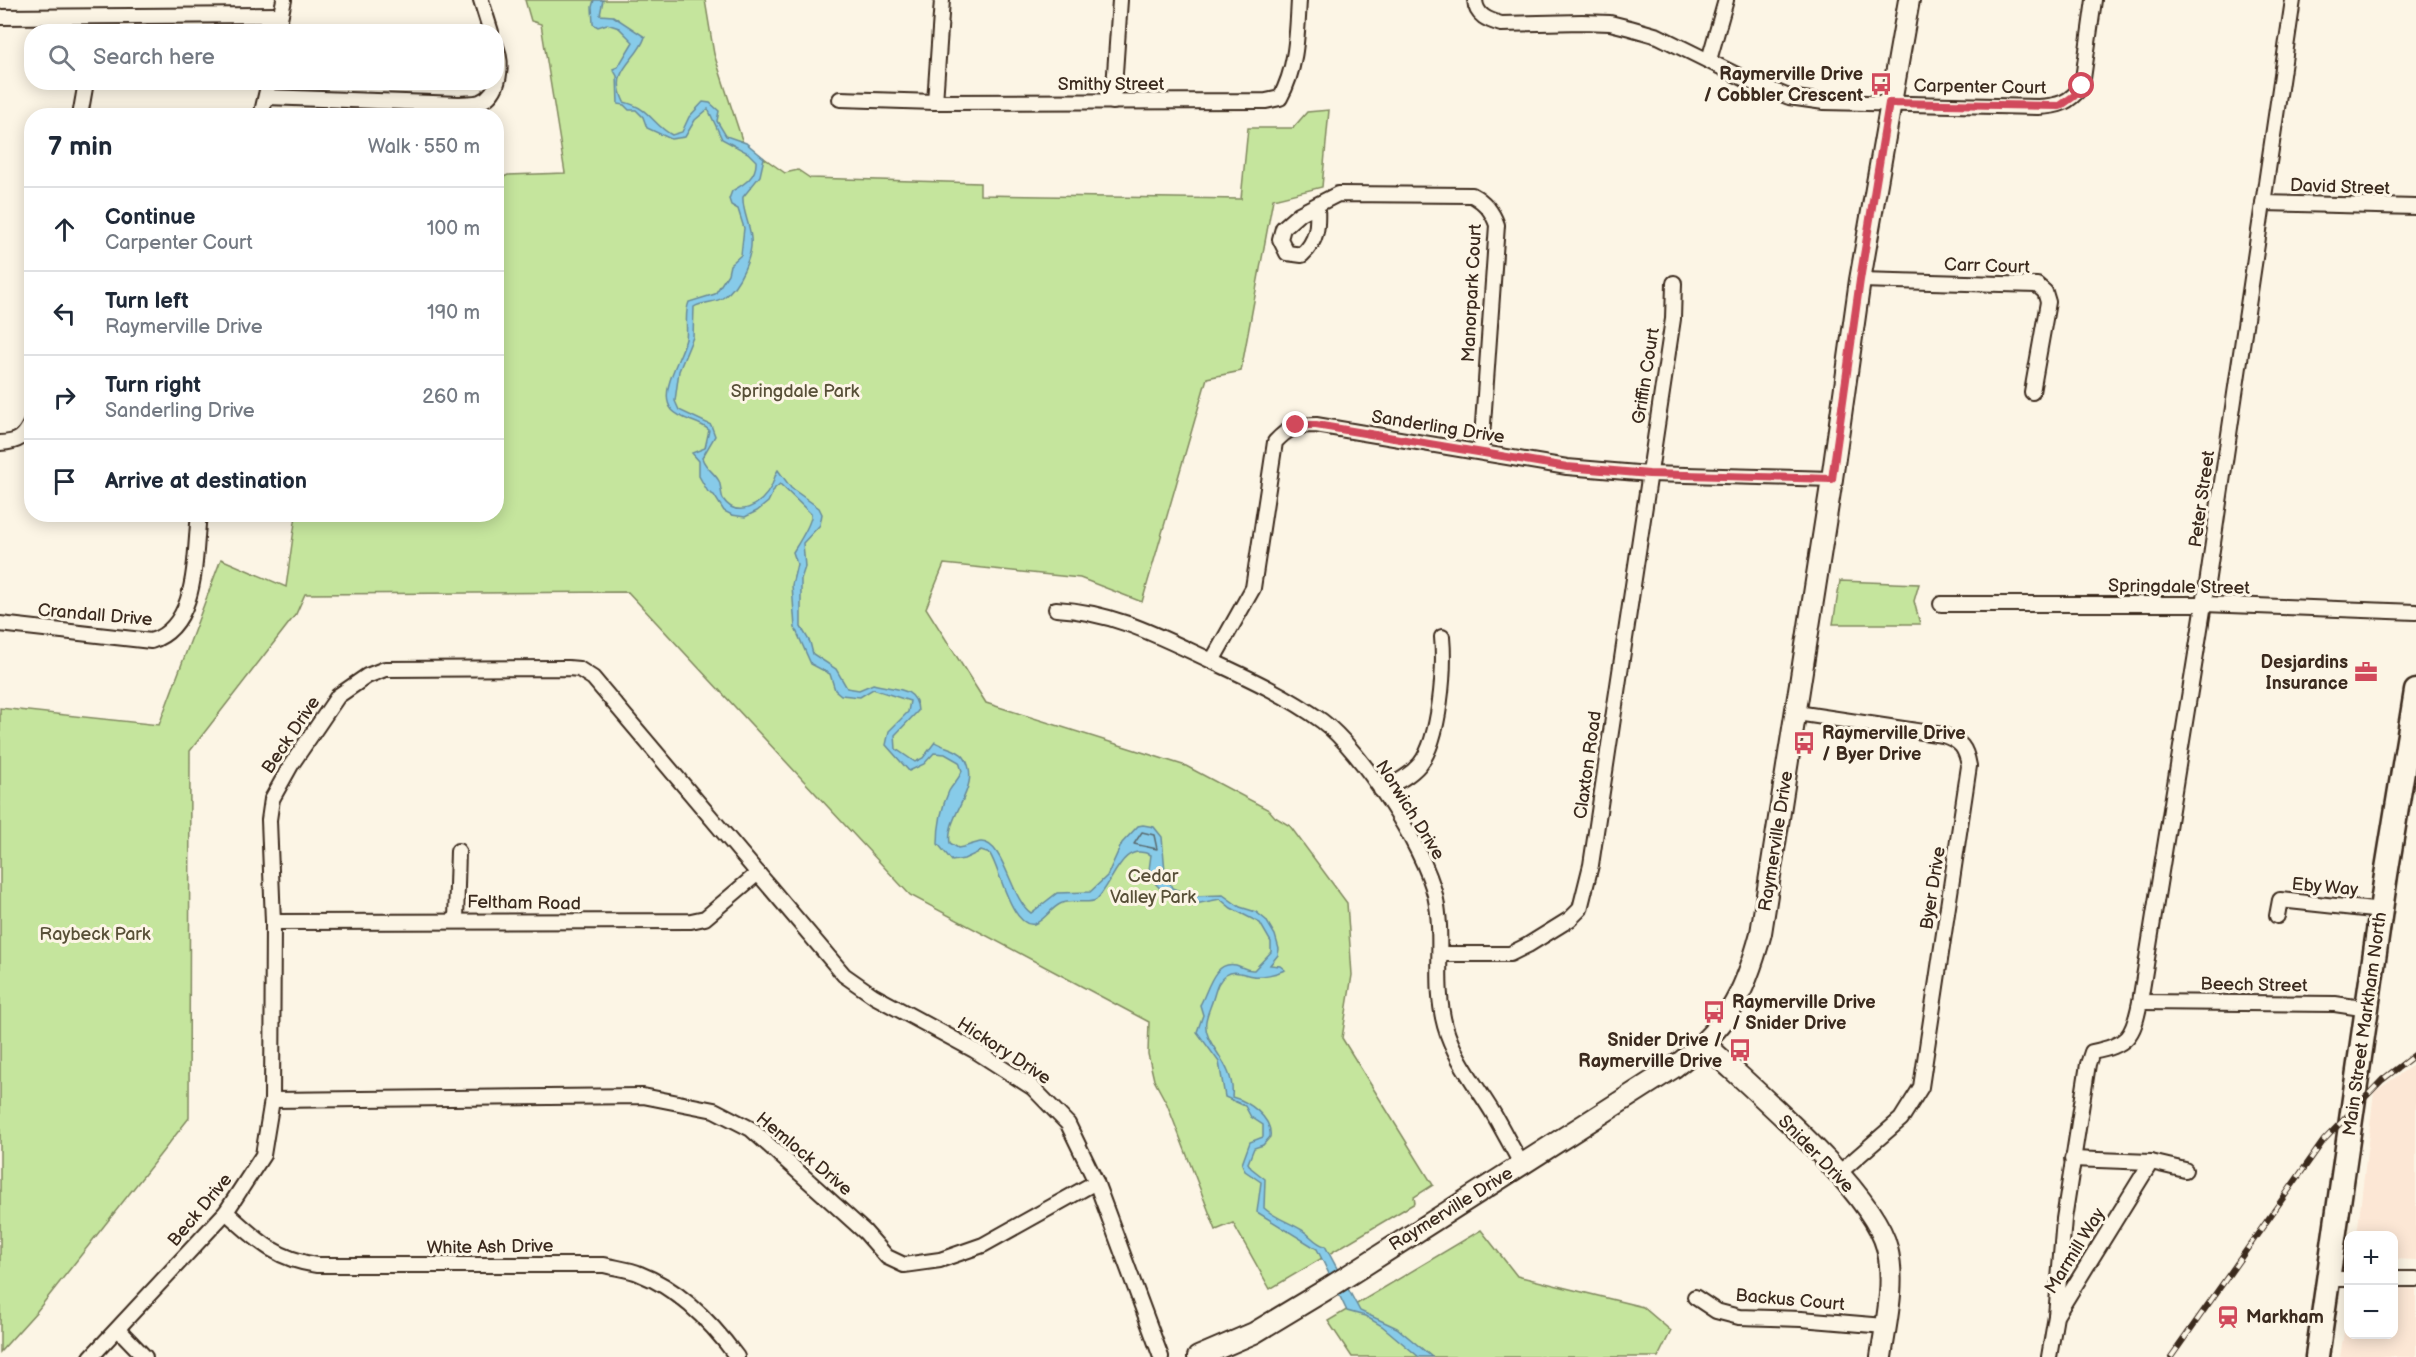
<!DOCTYPE html>
<html lang="en">
<head>
<meta charset="utf-8">
<style>
	:root { --surface:#fff; --page:#f6f6f7; --text:#1f2937; --muted:#747a83; --line:#e0e1e3 }
	body { margin:0; font-family:"Balsamiq Sans",sans-serif; background:var(--page); color:var(--text) }
	.controls { position:absolute; right:18px; bottom:18px; display:grid; overflow:hidden; border-radius:12px; box-shadow:0 3px 15px #0003 }
	.controls button { width:54px; height:54px; display:grid; place-items:center; padding:0; border:0; border-bottom:2px solid var(--line); background:var(--surface); color:var(--text); font:30px sans-serif }
	.stop { position:absolute; width:18px; height:18px; margin:-14px; border:4px solid #d1495b; border-radius:50%; background:#fff }
	.stop.end { background:#d1495b; border-color:#fff; box-shadow:0 2px 6px #0008 }
	.list { margin:0; padding:0; list-style:none }
	h2 { display:flex; justify-content:space-between; align-items:center; height:78px; margin:0; padding:0 24px; font-size:26px }
	h2 small { font-size:20px; font-weight:400; color:var(--muted) }
	.list li { display:grid; grid-template-columns:39px 1fr auto; gap:18px; align-items:center; box-sizing:border-box; height:84px; padding:0 24px; border-top:2px solid var(--line) }
	.list b { display:block; font-size:22px; white-space:nowrap }
	.list p { margin:0; font-size:20px; white-space:nowrap; color:var(--muted) }
	.list em { font-size:20px; font-style:normal; color:var(--muted) }
	.icon { flex:none; width:33px; height:33px; fill:none; stroke:currentColor; stroke-width:2; stroke-linecap:round; stroke-linejoin:round }
	.map { position:relative; flex:none; width:2416px; height:1357px; overflow:hidden }
	.search { position:absolute; background:var(--surface); box-shadow:0 3px 15px #0003; left:24px; top:24px; width:480px; height:66px; display:flex; align-items:center; gap:15px; box-sizing:border-box; padding:0 21px; border-radius:24px; color:var(--muted); font-size:22px }
	.panel { position:absolute; background:var(--surface); box-shadow:0 3px 15px #0003; left:24px; top:108px; width:480px; height:414px; border-radius:24px }
	.map>svg:first-child { display:block }
	.built { fill:#fce7d5 }
	.green { fill:#c5e59d; stroke:#80885e; stroke-width:1.5 }
	.water { fill:#87cbe9; stroke:#698b98; stroke-width:1.5 }
	.lines { fill:none; stroke-linecap:round; stroke-linejoin:round }
	.shore { stroke:#596a6f; stroke-width:1.5 }
	.street-casing { stroke:#3b2a1e; stroke-width:18 }
	.secondary-casing { stroke:#3b2a1e; stroke-width:24 }
	.primary-casing { stroke:#3b2a1e; stroke-width:27 }
	.street { stroke:#fcf5e5; stroke-width:14 }
	.secondary { stroke:#fcf5e5; stroke-width:20 }
	.primary { stroke:#fcf5e5; stroke-width:22 }
	.rail-casing { stroke:#3b2a1e; stroke-width:6 }
	.rail { stroke:#fcf5e5; stroke-width:4; stroke-dasharray:11; stroke-linecap:butt }
	.route { stroke:#d1495b; stroke-width:8 }
	.labels { text-anchor:middle; dominant-baseline:central; stroke-width:6; stroke-linejoin:round; paint-order:stroke }
	.poi-label { font-size:18px; font-weight:bold; fill:#3b2a1e; stroke:#fcf5e5; text-anchor:end }
	.street-label { font-size:18px; fill:#3b2a1e; stroke:#fcf5e5 }
	.park-label { font-size:18px; fill:#574f37; stroke:#fcf5e5 }
</style>
</head>
<body>
<div class="map">
<svg width="2416" height="1357" viewBox="0 0 2416 1357">
	<rect width="100%" height="100%" fill="#fcf5e5"/>
	<filter id="ink" filterUnits="userSpaceOnUse"><feTurbulence type="fractalNoise" baseFrequency=".0167" numOctaves="2"/><feDisplacementMap in="SourceGraphic" scale="12" xChannelSelector="R" yChannelSelector="G"/><feConvolveMatrix kernelMatrix="1 2 1 2 8 2 1 2 1" color-interpolation-filters="sRGB"/></filter>
	<g filter="url(#ink)">
		<!-- built -->
		<g class="built">
			<path d="M2416,1063V1260L2394,1259V1236L2357,1235L2374,1092Z"/>
			<path d="M2394,1287L2416,1289V1357H2340L2348,1306V1334H2394Z"/>
		</g>
		<!-- green -->
		<g class="green">
			<path d="M525,0H705L714,54L743,143L785,173L798,170L810,178L980,183V195L1241,199L1248,128H1293L1307,112L1329,110L1322,187L1273,199L1241,371L1207,378L1142,602L1080,578L944,564L926,608L986,703L1186,766L1269,810L1275,817L1290,826L1347,903L1352,975L1342,1038L1433,1185L1414,1197L1415,1203L1270,1289L1233,1223L1216,1230L1167,1104L1154,1080L1148,1054L1149,1022L910,895L628,592L305,594L296,614L190,751L189,1118L37,1311L0,1352V708L159,725L221,559L286,587L296,515L496,514L497,180L508,175L565,173L541,24L531,21Z"/>
			<path d="M1840,581L1919,584L1914,601L1920,624H1833Z"/>
			<path d="M1481,1230L1517,1276L1643,1307L1671,1331L1658,1357H1352L1328,1321Z"/>
		</g>
		<!-- water -->
		<path class="water" d="M594,0H603L600,15L613,16L645,37C637,62 608,69 624,102C650,108 652,124 672,135L682,132L689,117L703,102L710,103L719,111L717,121L726,136L746,143L764,158L760,176L743,197C742,211 750,224 751,238C753,256 739,286 724,297C715,304 703,301 694,307L693,337L679,371L675,401L679,410L711,425L715,436L702,458C706,469 714,472 719,481C721,486 721,494 723,499C737,520 762,505 771,487C774,481 775,474 778,470L791,488L819,508L822,514L820,525L803,543L805,567L801,579V627L810,642L813,654L836,669L847,688L859,690L873,684C892,690 917,685 918,711L895,735L896,749L915,762L923,758L935,742C944,748 957,748 964,757C984,786 945,815 950,843L958,848C966,847 974,843 981,842C1004,841 1011,900 1031,913L1057,893L1090,892L1107,876L1122,843L1138,826L1143,825L1154,827L1162,837L1165,871L1172,888L1193,896L1223,895L1240,907L1256,912L1266,920L1275,935L1279,949L1278,955L1270,965L1280,966L1285,970C1276,974 1262,977 1253,976C1244,975 1235,969 1226,975C1217,981 1216,990 1213,999C1211,1006 1207,1014 1206,1021C1202,1045 1236,1063 1232,1097C1248,1101 1273,1118 1270,1137L1263,1145L1254,1148L1248,1163L1251,1168L1265,1179L1264,1208C1275,1218 1289,1222 1302,1230C1312,1236 1314,1243 1325,1246L1360,1311L1397,1328L1432,1357H1419L1382,1326L1365,1316L1347,1311L1317,1249L1257,1212L1261,1182L1245,1171L1242,1164L1250,1142L1263,1137V1125L1251,1117L1245,1106L1225,1097L1219,1062L1197,1032L1203,1015L1200,1005C1208,992 1213,960 1236,965C1243,967 1247,971 1254,970L1271,952V942L1260,923L1231,908L1220,899L1195,904L1172,901L1154,882L1149,870L1151,855C1121,840 1114,883 1096,900C1086,905 1071,898 1060,904C1050,909 1044,921 1034,924C1012,929 999,867 990,854L981,851L964,859L952,861L938,844C938,825 941,808 949,791C953,784 959,779 962,771L959,762L945,754L934,753L924,764L909,771L886,745L889,731L908,712L910,701L873,689L860,697L841,695L835,690L830,674L811,664L795,628L792,585L797,564L793,552C798,544 813,521 811,514L780,484L775,488L768,502L757,511L745,517L732,515L724,511L714,495L708,492L699,476V461L692,453L705,448L709,430C698,420 682,421 672,410C657,393 682,357 686,339C688,326 684,314 689,302L715,294L728,274L730,265L741,255L744,228L738,209L731,205L729,199L732,191C745,184 757,176 756,161L748,153L722,139L708,109L695,120L685,137L671,139L647,128L643,117L636,110H629L624,105L618,104L617,76L613,69L618,67L633,42L619,28L607,24L598,27L593,24L592,7Z"/>
		<g class="lines">
			<!-- shore -->
			<path class="shore" d="M1142,832L1154,835L1157,849L1134,844Z"/>
			<!-- street casing -->
			<g class="street-casing">
				<g id="street">
					<path d="M481,0L491,32"/>
					<path d="M1475,0C1476,16 1488,20 1501,24L1582,22L1610,23L1630,28L1658,36L1749,81L1789,97L1824,102L2038,107C2059,106 2069,103 2082,86L2094,0"/>
					<path d="M0,17L280,15"/>
					<path d="M277,32L284,0"/>
					<path d="M1709,60L1726,0"/>
					<path d="M266,97L460,104C466,103 474,104 480,102C501,93 503,64 496,46"/>
					<path d="M840,99L935,102L1266,101L1280,98C1297,67 1297,34 1299,0"/>
					<path d="M935,102L942,0"/>
					<path d="M1113,102L1120,0"/>
					<path d="M80,116L86,82"/>
					<path d="M261,116L269,82"/>
					<path d="M2263,203L2416,207"/>
					<path d="M1317,205C1318,225 1318,240 1302,255L1287,253L1280,239L1283,228L1299,214L1338,194L1472,195C1485,202 1492,211 1497,225L1481,452"/>
					<path d="M1860,280L2037,285L2045,292L2048,302L2032,392"/>
					<path d="M0,443C19,442 24,438 32,421"/>
					<path d="M1941,604H2204L2416,612"/>
					<path d="M1056,609C1115,612 1162,638 1214,662C1251,679 1289,697 1322,721C1361,750 1424,847 1435,895C1445,939 1433,982 1445,1026C1454,1058 1476,1085 1493,1113C1503,1130 1512,1148 1522,1165"/>
					<path d="M0,624L151,641C199,626 194,555 199,514"/>
					<path d="M1212,661L1253,588L1275,442C1289,427 1297,425 1316,425L1567,467L1649,474L1832,479"/>
					<path d="M1797,713L1943,735C1961,741 1966,748 1969,766L1921,1087L1901,1119L1839,1173"/>
					<path d="M1381,790C1395,783 1409,777 1420,764C1440,739 1445,669 1442,637"/>
					<path d="M2277,916L2280,900L2382,911"/>
					<path d="M456,920L458,851"/>
					<path d="M273,922L691,921L705,918L758,873"/>
					<path d="M1441,954H1510L1528,945L1570,919L1580,909L1591,865L1673,319L1674,283"/>
					<path d="M2140,1002L2335,1004L2368,1009"/>
					<path d="M272,1100L643,1096L714,1110L751,1129L865,1232L887,1257L904,1265L940,1260L983,1245L1096,1182"/>
					<path d="M2072,1159L2151,1162L2185,1170"/>
					<path d="M226,1212C256,1239 275,1259 317,1265H604C615,1268 629,1269 640,1274C679,1289 712,1323 737,1357"/>
					<path d="M2329,1279H2348"/>
					<path d="M2394,1279H2416"/>
					<path d="M1695,1297L1716,1311L1739,1317L1801,1319L1885,1326"/>
					<path d="M2056,1316L2064,1219L2088,1064L2092,1052C2128,1045 2133,1037 2140,1002L2204,604L2293,0"/>
					<path d="M118,1329L145,1357"/>
					<path d="M91,1357L226,1212L263,1155L272,1100L273,922L269,820L272,799L291,765L338,696L367,676L385,669L568,668L579,669L593,678L844,975L874,996L974,1050L1033,1088L1068,1124L1096,1182L1161,1357"/>
					<path d="M2049,1357L2056,1316L2151,1162"/>
				</g>
			</g>
			<!-- secondary casing -->
			<g class="secondary-casing">
				<g id="secondary">
					<path d="M1705,1044C1751,1088 1873,1190 1887,1248C1896,1283 1886,1322 1881,1357"/>
					<path d="M1198,1357L1254,1333L1327,1289L1673,1068C1727,1028 1744,997 1761,933L1832,479L1860,280L1909,0"/>
				</g>
			</g>
			<!-- primary casing -->
			<g class="primary-casing">
				<path id="primary" d="M2317,1357L2386,875L2416,691"/>
			</g>
			<!-- street -->
			<use href="#street" class="street"/>
			<!-- secondary -->
			<use href="#secondary" class="secondary"/>
			<!-- primary -->
			<use href="#primary" class="primary"/>
			<!-- rail casing -->
			<g class="rail-casing">
				<path id="rail" d="M2171,1357L2324,1140L2382,1080L2416,1054"/>
			</g>
			<!-- rail -->
			<use href="#rail" class="rail"/>
		</g>
	</g>
	<g class="lines" filter="url(#ink)">
		<!-- route -->
		<path class="route" d="M1296,425H1316L1567,467L1649,474L1832,479L1860,280L1889,103L2060,106L2074,96L2082,86"/>
	</g>
	<!-- icons -->
	<defs>
		<g id="bus-bare" transform="scale(1.8)"><path d="M-5-6H5V4H4V6H2V4H-2V6H-4V4H-5ZM-3.5-4V0h7V-4ZM-3.5 1.2v1.5H-2V1.2ZM2 1.2v1.5H3.5V1.2Z" fill="#d1495b" stroke="#fcf5e5" stroke-width="2.5" paint-order="stroke"/></g>
		<g id="office-bare" transform="scale(1.8)"><path d="M-6-3h4V-5.5h4V-3h4V5H-6ZM-1-4.5V-3h2v-1.5ZM-6 0V1H6V0Z" fill="#d1495b" stroke="#fcf5e5" stroke-width="2.5" paint-order="stroke"/></g>
		<g id="station-bare" transform="scale(1.8)"><path d="M-3-6H3Q5-6 5-4V2Q5 4 3 4L4.5 6H3L1.5 4h-3L-3 6H-4.5L-3 4Q-5 4-5 2V-4Q-5-6-3-6ZM-3.5-4v3h7v-3ZM-3.5 1v1.5H-2V1ZM2 1v1.5H3.5V1Z" fill="#d1495b" stroke="#fcf5e5" stroke-width="2.5" paint-order="stroke"/></g>
	</defs>
	<g fill-rule="evenodd">
		<use href="#bus-bare" x="1881" y="84"/>
		<use href="#office-bare" x="2366" y="672"/>
		<use href="#bus-bare" x="1804" y="743"/>
		<use href="#bus-bare" x="1714" y="1012"/>
		<use href="#bus-bare" x="1740" y="1050"/>
		<use href="#station-bare" x="2228" y="1317"/>
	</g>
	<g class="labels">
		<!-- poi labels -->
		<g class="poi-label">
			<text x="1863" y="74">Raymerville Drive<tspan x="1863" dy="21">/ Cobbler Crescent</tspan></text>
			<text x="2348" y="662">Desjardins<tspan x="2348" dy="21">Insurance</tspan></text>
			<text x="1822" y="733" text-anchor="start">Raymerville Drive<tspan x="1822" dy="21">/ Byer Drive</tspan></text>
			<text x="1732" y="1002" text-anchor="start">Raymerville Drive<tspan x="1732" dy="21">/ Snider Drive</tspan></text>
			<text x="1722" y="1040">Snider Drive /<tspan x="1722" dy="21">Raymerville Drive</tspan></text>
			<text x="2246" y="1317" text-anchor="start">Markham</text>
		</g>
		<!-- street labels -->
		<g class="street-label">
			<text x="1111" y="84">Smithy Street</text>
			<text transform="translate(1980 87) rotate(1)">Carpenter Court</text>
			<text transform="translate(2340 187) rotate(2)">David Street</text>
			<text transform="translate(1987 266) rotate(2)">Carr Court</text>
			<text transform="translate(1472 293) rotate(-87)">Manorpark Court</text>
			<text transform="translate(1646 376) rotate(-81)">Griffin Court</text>
			<text transform="translate(1438 427) rotate(9)">Sanderling Drive</text>
			<text transform="translate(2202 499) rotate(-82)">Peter Street</text>
			<text transform="translate(2179 587) rotate(1)">Springdale Street</text>
			<text transform="translate(95 615) rotate(5)">Crandall Drive</text>
			<text transform="translate(291 735) rotate(-56)">Beck Drive</text>
			<text transform="translate(1588 765) rotate(-82)">Claxton Road</text>
			<text transform="translate(1410 810) rotate(58)">Norwich Drive</text>
			<text transform="translate(1776 841) rotate(-81)">Raymerville Drive</text>
			<text transform="translate(2325 887) rotate(5)">Eby Way</text>
			<text transform="translate(1933 888) rotate(-81)">Byer Drive</text>
			<text transform="translate(524 903) rotate(1)">Feltham Road</text>
			<text transform="translate(2254 985) rotate(1)">Beech Street</text>
			<text transform="translate(2365 1024) rotate(-82)">Main Street Markham North</text>
			<text transform="translate(1004 1051) rotate(33)">Hickory Drive</text>
			<text transform="translate(804 1154) rotate(40)">Hemlock Drive</text>
			<text transform="translate(1816 1154) rotate(46)">Snider Drive</text>
			<text transform="translate(1451 1209) rotate(-32)">Raymerville Drive</text>
			<text transform="translate(200 1210) rotate(-50)">Beck Drive</text>
			<text transform="translate(490 1247) rotate(-1)">White Ash Drive</text>
			<text transform="translate(2075 1251) rotate(-58)">Marmill Way</text>
			<text transform="translate(1790 1300) rotate(5)">Backus Court</text>
		</g>
		<!-- park labels -->
		<g class="park-label">
			<text x="795" y="391">Springdale Park</text>
			<text x="1153" y="876">Cedar<tspan x="1153" dy="21">Valley Park</tspan></text>
			<text x="95" y="934">Raybeck Park</text>
		</g>
	</g>
</svg>
<div class="controls">
<button>+</button>
<button>−</button>
</div>
<div class="stop" style="left:2082px;top:86px"></div>
<div class="stop end" style="left:1296px;top:425px"></div>
<div class="search"><svg class="icon" aria-label="search" viewBox="0 0 24 24"><circle cx="10" cy="10" r="6"/><path d="M15 15l6 6"/></svg>Search here</div>
<section class="panel">
<h2>7 min<small>Walk · 550 m</small></h2>
<ul class="list">
<li><svg class="icon" aria-label="ahead" viewBox="0 0 24 24"><path d="M12 20V5M6 11l6-6 6 6"/></svg><div><b>Continue</b><p>Carpenter Court</p></div><em>100 m</em></li>
<li><svg class="icon" aria-label="left" viewBox="0 0 24 24"><path d="M17 20v-9H6M10 6l-5 5 5 5"/></svg><div><b>Turn left</b><p>Raymerville Drive</p></div><em>190 m</em></li>
<li><svg class="icon" aria-label="right" viewBox="0 0 24 24"><path d="M7 20v-9h11M14 6l5 5-5 5"/></svg><div><b>Turn right</b><p>Sanderling Drive</p></div><em>260 m</em></li>
<li><svg class="icon" aria-label="arrive" viewBox="0 0 24 24"><path d="M6 21V4h12l-3 4 3 4H6"/></svg><div><b>Arrive at destination</b></div></li>
</ul>
</section>
</div>
</body>
</html>
